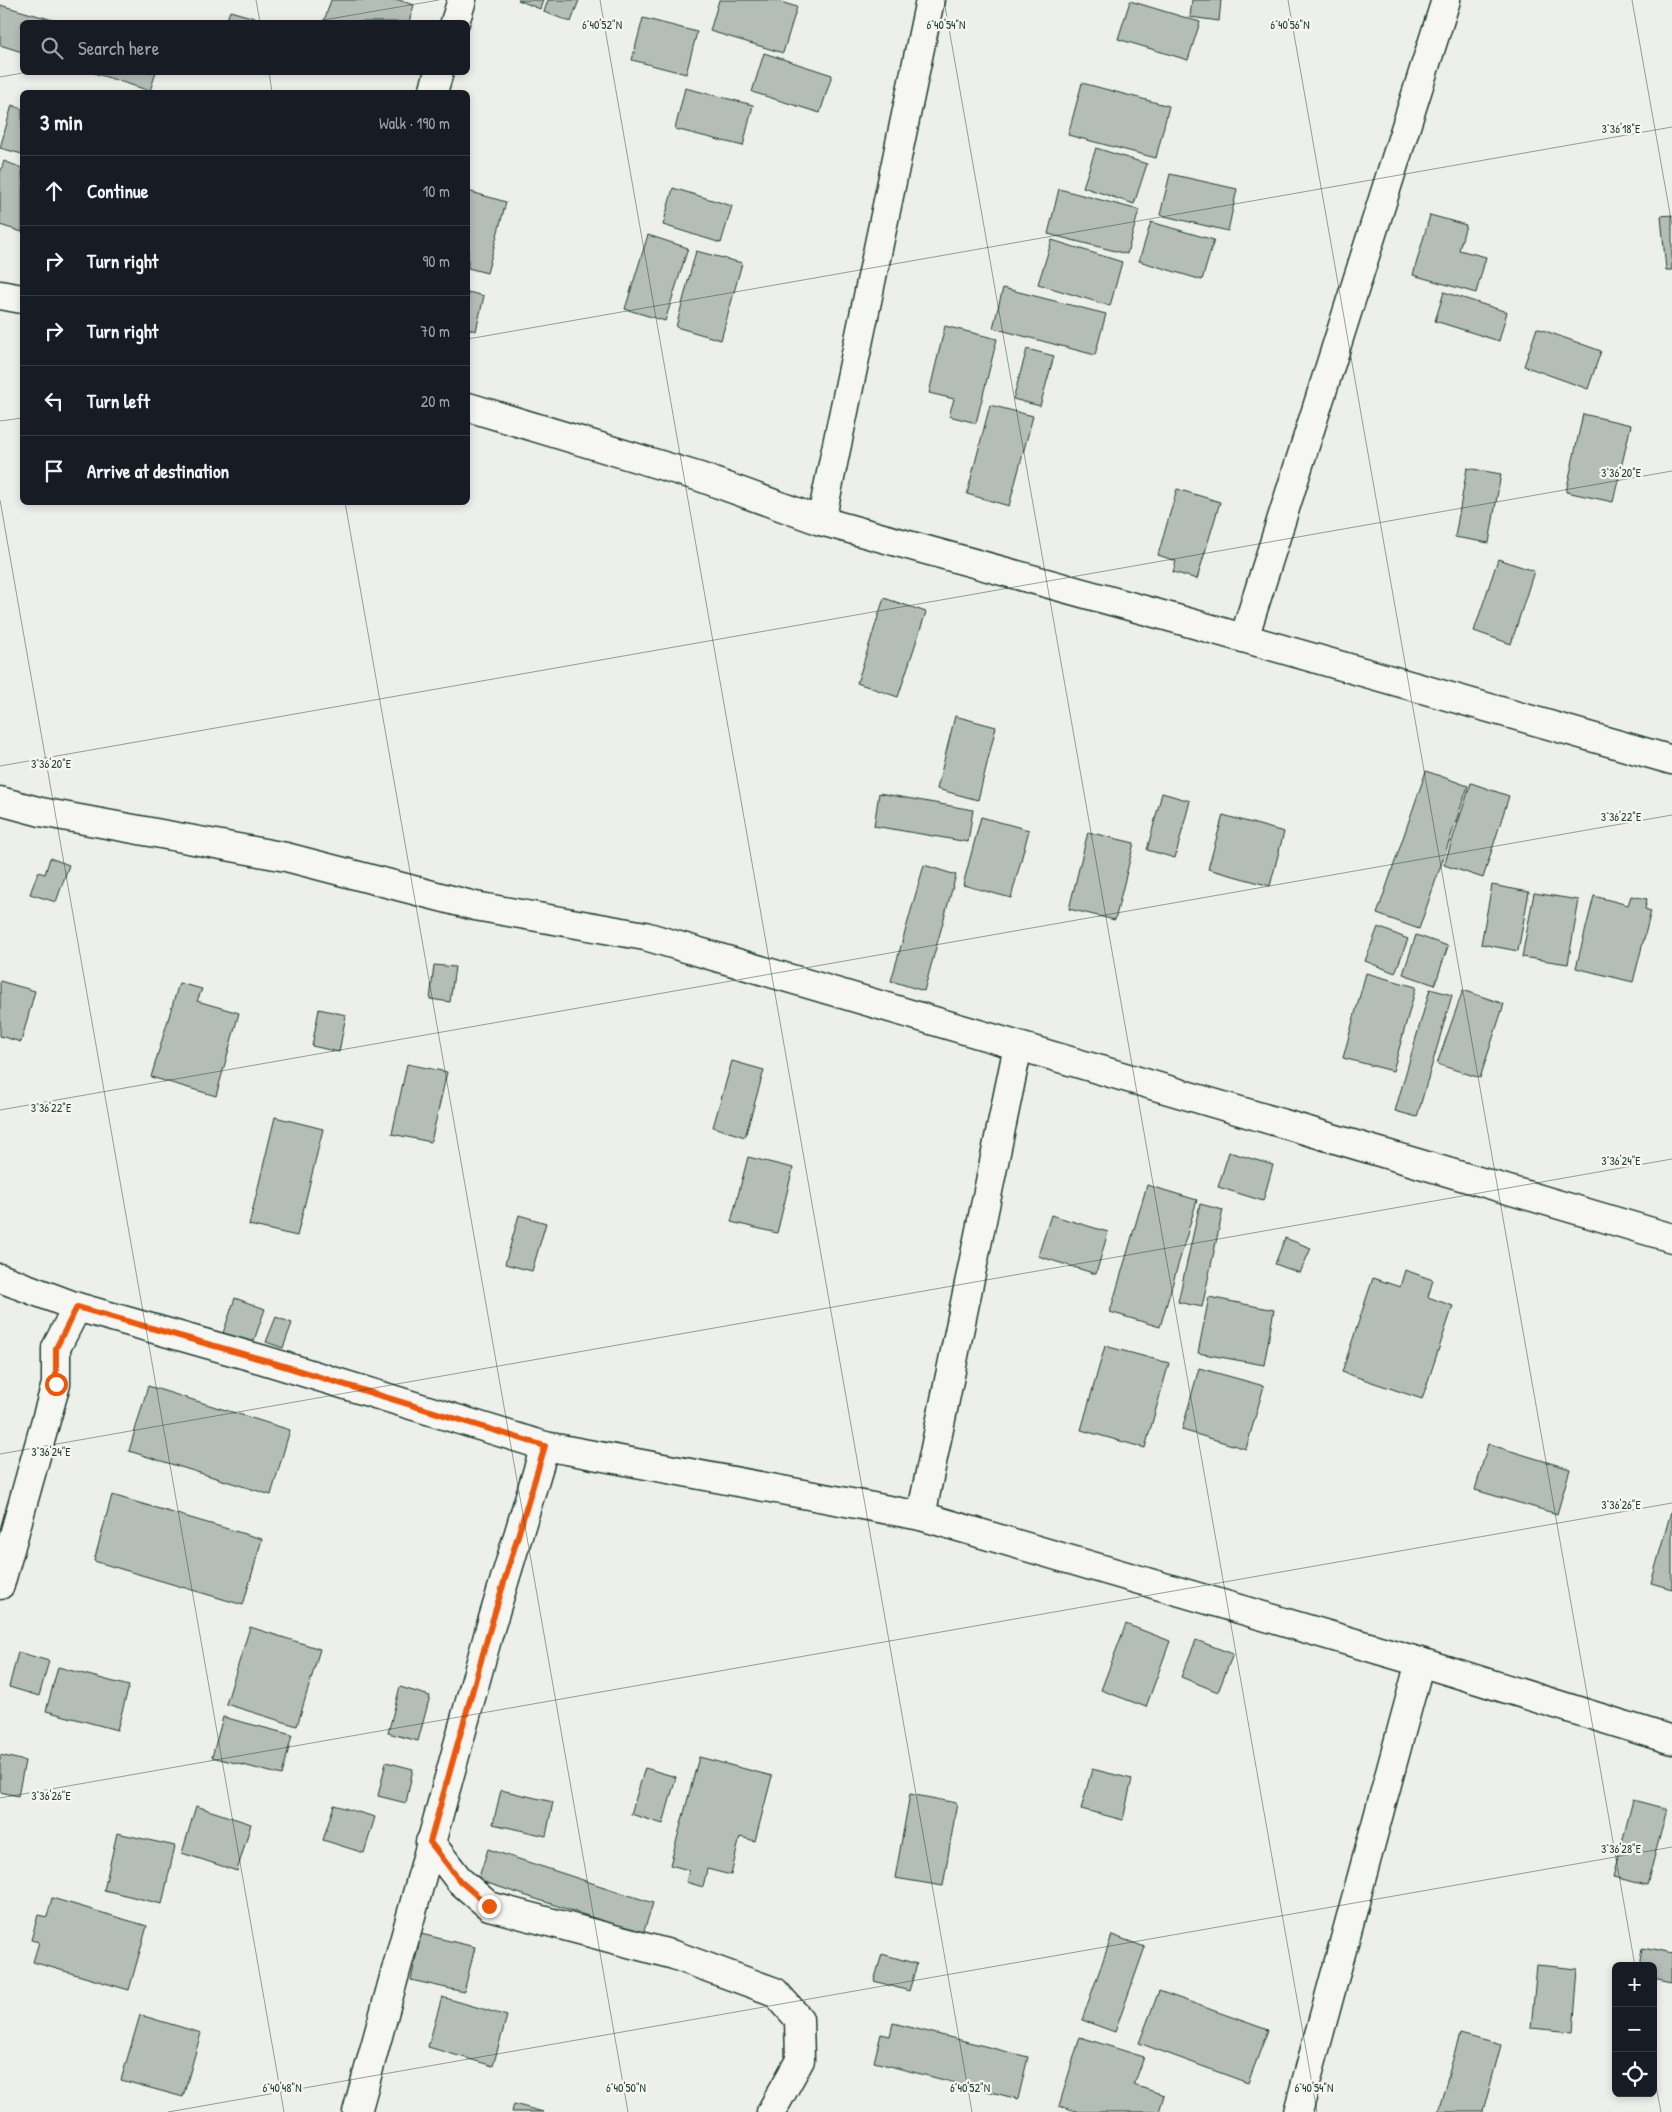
<!DOCTYPE html>
<html lang="en">
<head>
<meta charset="utf-8">
<style>
	:root { --surface:#171b24; --page:#20242c; --text:#f1f3f6; --muted:#9ea1a6; --line:#363941 }
	body { margin:0; font-family:"Patrick Hand",sans-serif; background:var(--page); color:var(--text) }
	.controls { position:absolute; right:15px; bottom:15px; display:grid; overflow:hidden; border-radius:8px; box-shadow:0 2px 8px #0003 }
	.controls button { width:45px; height:45px; display:grid; place-items:center; padding:0; border:0; border-bottom:1px solid var(--line); background:var(--surface); color:var(--text); font:25px sans-serif }
	.stop { position:absolute; width:15px; height:15px; margin:-11px; border:4px solid #ea580c; border-radius:50%; background:#fff }
	.stop.end { background:#ea580c; border-color:#fff; box-shadow:0 1px 5px #0008 }
	.list { margin:0; padding:0; list-style:none }
	h2 { display:flex; justify-content:space-between; align-items:center; height:65px; margin:0; padding:0 20px; font-size:21px }
	h2 small { font-size:16px; font-weight:400; color:var(--muted) }
	.list li { display:grid; grid-template-columns:32px 1fr auto; gap:15px; align-items:center; box-sizing:border-box; height:70px; padding:0 20px; border-top:1px solid var(--line) }
	.list b { display:block; font-size:19px; white-space:nowrap }
	.list em { font-size:16px; font-style:normal; color:var(--muted) }
	.icon { flex:none; width:28px; height:28px; fill:none; stroke:currentColor; stroke-width:2; stroke-linecap:round; stroke-linejoin:round }
	.map { position:relative; flex:none; width:1672px; height:2112px; overflow:hidden }
	.search { position:absolute; background:var(--surface); box-shadow:0 2px 8px #0003; left:20px; top:20px; width:450px; height:55px; display:flex; align-items:center; gap:12px; box-sizing:border-box; padding:0 18px; border-radius:8px; color:var(--muted); font-size:19px }
	.panel { position:absolute; background:var(--surface); box-shadow:0 2px 8px #0003; left:20px; top:90px; width:450px; height:415px; border-radius:8px }
	.map>svg:first-child { display:block }
	.building { fill:#b4bdb8; stroke:#1f3d34 }
	.lines { fill:none; stroke-linecap:round; stroke-linejoin:round }
	.street-casing { stroke:#1f3d34; stroke-width:31 }
	.street { stroke:#f6f6f2; stroke-width:28 }
	.route { stroke:#ea580c; stroke-width:6 }
	.ticks { fill:none; stroke:#1f3d34; stroke-width:1; stroke-opacity:0.45 }
	.ticks-label { font-size:12px; text-anchor:middle; fill:#1f3d34; stroke:#f6f6f2; stroke-width:4.5; stroke-linejoin:round; paint-order:stroke }
</style>
</head>
<body>
<div class="map">
<svg width="1672" height="2112" viewBox="0 0 1672 2112">
	<rect width="100%" height="100%" fill="#edefea"/>
	<filter id="ink" filterUnits="userSpaceOnUse"><feTurbulence type="fractalNoise" baseFrequency=".02" numOctaves="2"/><feDisplacementMap in="SourceGraphic" scale="10" xChannelSelector="R" yChannelSelector="G"/><feConvolveMatrix kernelMatrix="1 2 1 2 8 2 1 2 1" color-interpolation-filters="sRGB"/></filter>
	<g filter="url(#ink)">
		<!-- building -->
		<g class="building">
			<path d="M331,0H399L414,5L409,22H329L324,21Z"/>
			<path d="M518,0H543L540,9Z"/>
			<path d="M548,0H579L571,22L544,12Z"/>
			<path d="M719,0H774L797,7L783,53L710,31Z"/>
			<path d="M1192,0H1221L1219,21L1190,17Z"/>
			<path d="M1130,1L1200,22L1188,60L1118,39Z"/>
			<path d="M0,5L53,20L52,22H22V52L0,45Z"/>
			<path d="M230,11L269,22H226Z"/>
			<path d="M643,18L697,32L686,74L632,60Z"/>
			<path d="M764,53L832,75L820,113L752,92Z"/>
			<path d="M91,72H156L150,91Z"/>
			<path d="M1082,83L1169,106L1156,158L1068,135Z"/>
			<path d="M685,88L753,105L743,146L675,129Z"/>
			<path d="M12,105L22,109V154L0,148Z"/>
			<path d="M1096,148L1147,164L1134,204L1083,187Z"/>
			<path d="M4,161L22,168V232L0,225V173Z"/>
			<path d="M1170,174L1237,189L1228,231L1160,215Z"/>
			<path d="M673,188L732,206L721,243L663,225Z"/>
			<path d="M1059,189L1139,210L1127,254L1048,234Z"/>
			<path d="M468,191L506,202L487,273L468,268Z"/>
			<path d="M1430,215L1466,225L1459,250L1486,257L1476,293L1413,275Z"/>
			<path d="M1672,215V270H1666L1661,216Z"/>
			<path d="M1151,222L1214,240L1202,280L1139,261Z"/>
			<path d="M648,235L688,248L665,321L625,309Z"/>
			<path d="M1052,240L1122,262L1110,306L1038,284Z"/>
			<path d="M696,251L742,263L721,340L676,327Z"/>
			<path d="M1003,288L1106,314L1095,355L993,328Z"/>
			<path d="M468,292L484,296L476,331L468,329Z"/>
			<path d="M1444,292L1507,312L1499,341L1435,321Z"/>
			<path d="M945,326L997,339L976,423L949,416L954,399L929,393Z"/>
			<path d="M1537,328L1601,351L1588,389L1524,366Z"/>
			<path d="M1027,349L1054,356L1040,406L1013,399Z"/>
			<path d="M990,405L1033,416L1009,506L967,494Z"/>
			<path d="M1583,414L1631,425L1613,502L1566,492Z"/>
			<path d="M1467,468L1501,474L1489,543L1455,537Z"/>
			<path d="M1177,489L1220,502L1197,579L1173,572L1176,561L1158,555Z"/>
			<path d="M1498,559L1534,571L1511,644L1474,631Z"/>
			<path d="M884,598L926,612L898,697L857,683Z"/>
			<path d="M955,716L996,727L978,800L937,789Z"/>
			<path d="M1426,771L1468,786L1419,929L1377,914Z"/>
			<path d="M1471,783L1509,796L1483,878L1444,865Z"/>
			<path d="M879,793L973,810L968,842L874,826Z"/>
			<path d="M1162,793L1190,801L1175,858L1147,850Z"/>
			<path d="M1223,815L1284,832L1270,886L1208,869Z"/>
			<path d="M981,817L1029,830L1011,898L963,885Z"/>
			<path d="M1088,832L1134,843L1115,920L1069,909Z"/>
			<path d="M50,858L69,865L56,902L30,894L38,872L45,874Z"/>
			<path d="M924,865L956,875L924,991L891,981Z"/>
			<path d="M1492,885L1529,892L1518,951L1481,944Z"/>
			<path d="M1534,893L1579,900L1568,964L1522,957Z"/>
			<path d="M1594,896L1628,905L1631,896L1647,899L1645,909L1651,911L1633,982L1576,968Z"/>
			<path d="M1378,927L1408,939L1395,973L1365,961Z"/>
			<path d="M1416,935L1448,946L1435,985L1403,974Z"/>
			<path d="M434,965L455,967L450,1002L430,999Z"/>
			<path d="M1366,973L1416,987L1393,1071L1343,1058Z"/>
			<path d="M0,981L35,991L21,1042L0,1036Z"/>
			<path d="M179,983L202,989L197,1001L239,1013L216,1096L151,1077Z"/>
			<path d="M1430,989L1452,995L1417,1117L1395,1111Z"/>
			<path d="M1463,990L1504,1004L1480,1078L1437,1064Z"/>
			<path d="M319,1009L346,1015L339,1052L312,1046Z"/>
			<path d="M732,1061L764,1070L745,1137L713,1127Z"/>
			<path d="M407,1064L447,1072L431,1142L392,1134Z"/>
			<path d="M275,1117L323,1129L297,1236L249,1225Z"/>
			<path d="M1229,1152L1273,1165L1263,1201L1218,1187Z"/>
			<path d="M748,1157L793,1168L777,1233L731,1222Z"/>
			<path d="M1147,1185L1197,1200L1160,1327L1110,1312Z"/>
			<path d="M1200,1204L1223,1210L1202,1307L1178,1302Z"/>
			<path d="M519,1215L546,1223L532,1271L505,1264Z"/>
			<path d="M1051,1215L1108,1232L1096,1274L1038,1256Z"/>
			<path d="M1285,1238L1311,1248L1300,1273L1275,1264Z"/>
			<path d="M1405,1270L1433,1280L1428,1297L1453,1306L1422,1399L1342,1372L1373,1278L1400,1287Z"/>
			<path d="M1209,1297L1274,1310L1264,1365L1198,1353Z"/>
			<path d="M235,1298L265,1309L251,1349L221,1339Z"/>
			<path d="M276,1317L292,1323L283,1348L266,1342Z"/>
			<path d="M1105,1346L1169,1363L1145,1448L1081,1430Z"/>
			<path d="M1199,1368L1264,1386L1246,1449L1182,1430Z"/>
			<path d="M148,1386L290,1430L271,1495L129,1451Z"/>
			<path d="M1488,1444L1570,1469L1557,1514L1475,1490Z"/>
			<path d="M112,1495L262,1539L243,1605L94,1561Z"/>
			<path d="M1672,1508V1589L1651,1583Z"/>
			<path d="M1126,1624L1170,1641L1146,1707L1101,1690Z"/>
			<path d="M250,1627L320,1649L297,1726L226,1704Z"/>
			<path d="M1196,1640L1233,1654L1218,1692L1181,1677Z"/>
			<path d="M18,1652L49,1661L39,1696L9,1687Z"/>
			<path d="M58,1667L129,1686L117,1730L46,1711Z"/>
			<path d="M400,1687L430,1696L418,1741L388,1733Z"/>
			<path d="M223,1717L292,1735L282,1775L212,1757Z"/>
			<path d="M0,1755L25,1761L18,1796L0,1792Z"/>
			<path d="M699,1757L772,1776L755,1841L740,1837L731,1875L707,1869L703,1887L686,1882L689,1870L670,1865Z"/>
			<path d="M386,1762L413,1769L406,1803L378,1796Z"/>
			<path d="M645,1768L676,1777L663,1824L631,1814Z"/>
			<path d="M1092,1769L1132,1779L1123,1820L1081,1809Z"/>
			<path d="M501,1790L553,1802L546,1836L493,1824Z"/>
			<path d="M910,1794L957,1803L943,1886L895,1878Z"/>
			<path d="M1633,1800L1667,1809L1647,1885L1613,1877Z"/>
			<path d="M334,1805L375,1817L364,1853L323,1840Z"/>
			<path d="M196,1806L251,1824L237,1871L182,1853Z"/>
			<path d="M117,1833L175,1846L162,1904L104,1890Z"/>
			<path d="M488,1849L653,1903L643,1934L478,1880Z"/>
			<path d="M52,1898L147,1926L129,1990L33,1962L39,1942L31,1940L38,1915L47,1917Z"/>
			<path d="M421,1934L475,1947L464,1992L411,1980Z"/>
			<path d="M1112,1935L1145,1947L1115,2032L1082,2020Z"/>
			<path d="M1643,1948L1672,1954V1982L1653,1978V1966H1640Z"/>
			<path d="M882,1954L917,1964L909,1991L874,1981Z"/>
			<path d="M1537,1965L1578,1969L1573,2032L1531,2028Z"/>
			<path d="M1159,1991L1268,2030L1248,2083L1139,2043Z"/>
			<path d="M442,1997L507,2016L493,2066L428,2047Z"/>
			<path d="M140,2015L201,2033L183,2097L121,2080Z"/>
			<path d="M893,2023L1028,2057L1018,2099L874,2062L881,2034L890,2036Z"/>
			<path d="M1460,2034L1501,2045L1483,2112H1438Z"/>
			<path d="M1080,2037L1144,2057L1134,2085L1164,2095L1159,2112H1079L1059,2106Z"/>
			<path d="M514,2104L543,2112H512Z"/>
		</g>
		<g class="lines">
			<!-- street casing -->
			<g class="street-casing">
				<g id="street">
					<path d="M455,22L462,0"/>
					<path d="M433,92L439,72"/>
					<path d="M0,295L22,299"/>
					<path d="M468,407L700,477L821,521L1173,618L1672,760"/>
					<path d="M821,521L930,0"/>
					<path d="M1244,638L1446,0"/>
					<path d="M0,801L41,812L286,857L475,906L645,936L1672,1238"/>
					<path d="M0,1278L77,1307L264,1360L545,1446L921,1516L1420,1662L1672,1740"/>
					<path d="M921,1516L1018,1046"/>
					<path d="M0,1585L56,1384V1348L77,1307"/>
					<path d="M430,1842L460,1881L489,1906L674,1955L775,1992L799,2019L800,2060L771,2112"/>
					<path d="M357,2112L489,1632L545,1446"/>
					<path d="M1298,2112L1420,1662"/>
				</g>
			</g>
			<!-- street -->
			<use href="#street" class="street"/>
		</g>
	</g>
	<g class="lines" filter="url(#ink)">
		<!-- route -->
		<path class="route" d="M56,1384V1348L77,1307L264,1360L545,1446L489,1632L430,1842L460,1881L489,1906"/>
	</g>
	<!-- ticks -->
	<path class="ticks" d="M256,0L260,22M600,0L972,2112M944,0L1317,2112M1288,0L1635,1966M1632,0L1672,225M312,22L439,0M269,72L272,92M0,77L28,72M468,339L1672,127M0,421L22,418M0,500L284,2112M345,502L628,2112M0,766L1672,471M0,1110L1672,815M0,1454L1672,1159M0,1798L1672,1503M1653,2070L1661,2112M168,2112L1672,1847"/>
	<g class="ticks-label">
		<text x="602" y="29">6°40'52"N</text>
		<text x="946" y="29">6°40'54"N</text>
		<text x="1290" y="29">6°40'56"N</text>
		<text x="1621" y="133">3°36'18"E</text>
		<text x="1621" y="477">3°36'20"E</text>
		<text x="51" y="768">3°36'20"E</text>
		<text x="1621" y="821">3°36'22"E</text>
		<text x="51" y="1112">3°36'22"E</text>
		<text x="1621" y="1165">3°36'24"E</text>
		<text x="51" y="1456">3°36'24"E</text>
		<text x="1621" y="1509">3°36'26"E</text>
		<text x="51" y="1800">3°36'26"E</text>
		<text x="1621" y="1853">3°36'28"E</text>
		<text x="282" y="2092">6°40'48"N</text>
		<text x="626" y="2092">6°40'50"N</text>
		<text x="970" y="2092">6°40'52"N</text>
		<text x="1314" y="2092">6°40'54"N</text>
	</g>
</svg>
<div class="controls">
<button>+</button>
<button>−</button>
<button><svg class="icon" aria-label="locate" viewBox="0 0 24 24"><circle cx="12" cy="12" r="6"/><path d="M12 2v4M12 18v4M2 12h4M18 12h4"/></svg></button>
</div>
<div class="stop" style="left:56px;top:1384px"></div>
<div class="stop end" style="left:489px;top:1906px"></div>
<div class="search"><svg class="icon" aria-label="search" viewBox="0 0 24 24"><circle cx="10" cy="10" r="6"/><path d="M15 15l6 6"/></svg>Search here</div>
<section class="panel">
<h2>3 min<small>Walk · 190 m</small></h2>
<ul class="list">
<li><svg class="icon" aria-label="ahead" viewBox="0 0 24 24"><path d="M12 20V5M6 11l6-6 6 6"/></svg><div><b>Continue</b></div><em>10 m</em></li>
<li><svg class="icon" aria-label="right" viewBox="0 0 24 24"><path d="M7 20v-9h11M14 6l5 5-5 5"/></svg><div><b>Turn right</b></div><em>90 m</em></li>
<li><svg class="icon" aria-label="right" viewBox="0 0 24 24"><path d="M7 20v-9h11M14 6l5 5-5 5"/></svg><div><b>Turn right</b></div><em>70 m</em></li>
<li><svg class="icon" aria-label="left" viewBox="0 0 24 24"><path d="M17 20v-9H6M10 6l-5 5 5 5"/></svg><div><b>Turn left</b></div><em>20 m</em></li>
<li><svg class="icon" aria-label="arrive" viewBox="0 0 24 24"><path d="M6 21V4h12l-3 4 3 4H6"/></svg><div><b>Arrive at destination</b></div></li>
</ul>
</section>
</div>
</body>
</html>
